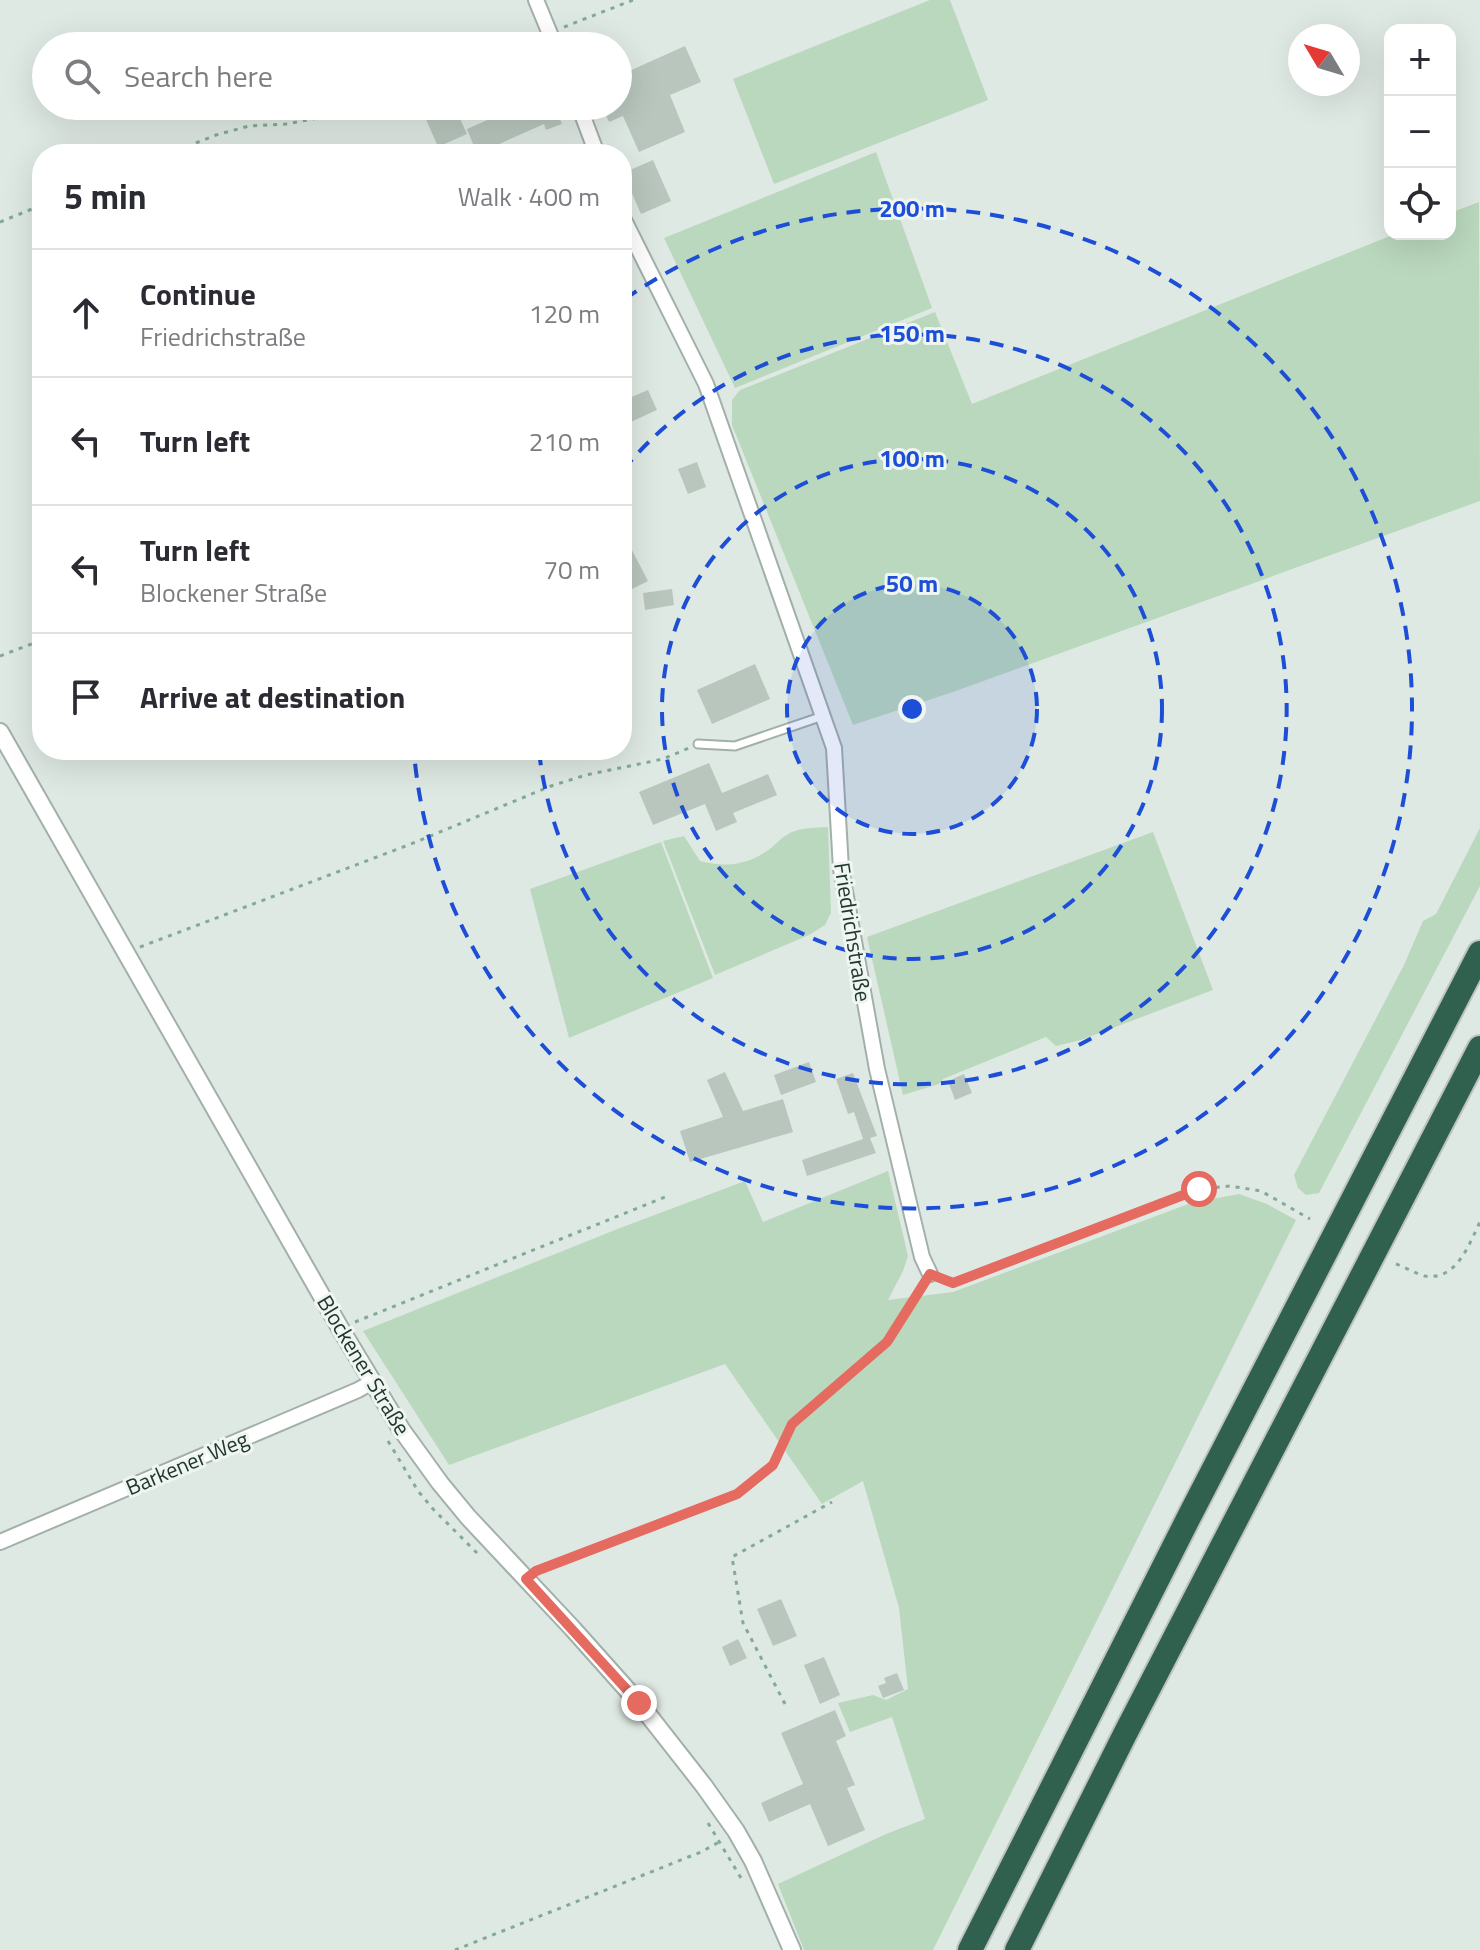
<!DOCTYPE html>
<html lang="en">
<head>
<meta charset="utf-8">
<style>
	:root { --surface:#fff; --page:#f2f2f3; --text:#2b2b33; --muted:#7c7c81; --line:#e1e1e2 }
	body { margin:0; font-family:"Titillium Web",sans-serif; background:var(--page); color:var(--text) }
	.controls { position:absolute; right:24px; top:24px; display:grid; overflow:hidden; border-radius:16px; box-shadow:0 8px 32px #0002 }
	.controls button { width:72px; height:72px; display:grid; place-items:center; padding:0; border:0; border-bottom:2px solid var(--line); background:var(--surface); color:var(--text); font:40px sans-serif }
	.compass { position:absolute; left:1288px; top:24px; width:72px; height:72px; border-radius:50%; background:var(--surface); box-shadow:0 8px 32px #0002; rotate:308deg }
	.stop { position:absolute; width:24px; height:24px; margin:-18px; border:6px solid #e56b61; border-radius:50%; background:#fff }
	.stop.end { background:#e56b61; border-color:#fff; box-shadow:0 2px 8px #0008 }
	.list { margin:0; padding:0; list-style:none }
	h2 { display:flex; justify-content:space-between; align-items:center; height:104px; margin:0; padding:0 32px; font-size:34px }
	h2 small { font-size:26px; font-weight:400; color:var(--muted) }
	.list li { display:grid; grid-template-columns:52px 1fr auto; gap:24px; align-items:center; box-sizing:border-box; height:128px; padding:0 32px; border-top:2px solid var(--line) }
	.list b { display:block; font-size:30px; white-space:nowrap }
	.list p { margin:0; font-size:26px; white-space:nowrap; color:var(--muted) }
	.list em { font-size:26px; font-style:normal; color:var(--muted) }
	.icon { flex:none; width:44px; height:44px; fill:none; stroke:currentColor; stroke-width:2; stroke-linecap:round; stroke-linejoin:round }
	.map { position:relative; flex:none; width:1480px; height:1950px; overflow:hidden }
	.search { position:absolute; background:var(--surface); box-shadow:0 8px 32px #0002; left:32px; top:32px; width:600px; height:88px; display:flex; align-items:center; gap:20px; box-sizing:border-box; padding:0 28px; border-radius:44px; color:var(--muted); font-size:30px }
	.panel { position:absolute; background:var(--surface); box-shadow:0 8px 32px #0002; left:32px; top:144px; width:600px; height:616px; border-radius:32px }
	.map>svg:first-child { display:block }
	.green { fill:#bad8bd }
	.building { fill:#b8c6be }
	.lines { fill:none; stroke-linecap:round; stroke-linejoin:round }
	.service-casing { stroke:#a3b0a9; stroke-width:11 }
	.minor-casing { stroke:#a3b0a9; stroke-width:18 }
	.tertiary-casing { stroke:#a3b0a9; stroke-width:20 }
	.motorway-casing { stroke:#bdc3c0; stroke-width:28 }
	.path { stroke:#82aa97; stroke-width:3; stroke-dasharray:4 6; stroke-linecap:butt }
	.service { stroke:#fff; stroke-width:7 }
	.minor { stroke:#fff; stroke-width:14 }
	.tertiary { stroke:#fff; stroke-width:16 }
	.motorway { stroke:#30614f; stroke-width:24 }
	.route { stroke:#e56b61; stroke-width:10 }
	.ring { fill:none; stroke:#1d4ed8; stroke-width:4; stroke-dasharray:14 10 }
	.labels { text-anchor:middle; dominant-baseline:central; stroke-width:6; stroke-linejoin:round; paint-order:stroke }
	.street-label { font-size:22px; fill:#22372e; stroke:#eff6f1 }
	.centre { fill:#1d4ed8; stroke:#eff6f1; stroke-width:4 }
	.ring-label { font-size:24px; text-anchor:middle; font-weight:bold; fill:#1d4ed8; stroke:#eff6f1; stroke-width:6; stroke-linejoin:round; paint-order:stroke }
</style>
</head>
<body>
<div class="map">
<svg width="1480" height="1950" viewBox="0 0 1480 1950">
	<rect width="100%" height="100%" fill="#dfe9e3"/>
	<!-- green -->
	<g class="green">
		<path d="M930,0H950L988,100L774,184L733,79Z"/>
		<path d="M876,152L932,308L735,388L664,238Z"/>
		<path d="M1479,202L1480,501L953,692L853,725L732,425V400L740,390L935,312L972,404L1395,234H1450V213Z"/>
		<path d="M828,827L831,913L825,925L809,935L715,975L663,841L684,836L700,861C725,868 749,865 771,848C776,844 780,839 785,836C797,827 814,828 828,827Z"/>
		<path d="M1480,828V886L1319,1193L1306,1195L1298,1188L1294,1175L1404,965L1423,921L1436,914Z"/>
		<path d="M1153,832L1213,990L1081,1040L1056,1046L1046,1037L965,1070L943,1079L939,1084L903,1095L867,937Z"/>
		<path d="M661,842L713,978L569,1038L530,889Z"/>
		<path d="M888,1171L908,1256L903,1271L888,1300L953,1292L1191,1203L1239,1194L1267,1204L1296,1220L933,1950H804L778,1884L886,1834L925,1819L892,1717L850,1732L838,1703L873,1695L886,1700L908,1689L899,1608L863,1481L822,1504L725,1364L449,1465L363,1331L620,1228L745,1181L763,1222Z"/>
	</g>
	<!-- building -->
	<g class="building">
		<path d="M685,46L701,82L670,95L685,132L639,152L623,116L609,122L602,106H618V76Z"/>
		<path d="M432,106H454L467,134L438,147L422,110Z"/>
		<path d="M519,106H555L562,124L546,130L544,124L477,154L467,129Z"/>
		<path d="M653,160L671,201L641,214L623,173Z"/>
		<path d="M648,390L657,410L622,426V401Z"/>
		<path d="M697,462L706,487L688,494L678,469Z"/>
		<path d="M622,531L648,581L622,594Z"/>
		<path d="M672,589L674,605L645,610L643,593Z"/>
		<path d="M755,664L770,699L712,724L697,690Z"/>
		<path d="M709,763L722,793L768,774L777,795L733,813L737,822L716,831L705,804L653,825L639,792Z"/>
		<path d="M809,1062L816,1082L781,1095L774,1075Z"/>
		<path d="M725,1072L743,1111L783,1099L793,1132L690,1162L680,1131L723,1117L707,1080Z"/>
		<path d="M853,1073L877,1136L870,1138L876,1153L807,1176L802,1160L863,1139L854,1112L848,1114L836,1079Z"/>
		<path d="M964,1074L972,1093L955,1100L948,1081Z"/>
		<path d="M781,1599L797,1636L773,1646L757,1609Z"/>
		<path d="M738,1639L747,1658L730,1666L722,1647Z"/>
		<path d="M824,1657L840,1695L820,1704L804,1665Z"/>
		<path d="M897,1673L904,1690L883,1698L878,1686L886,1683L884,1678Z"/>
		<path d="M835,1710L846,1736L836,1741L855,1785L847,1788L865,1830L828,1846L810,1804L769,1822L761,1803L803,1784L781,1733Z"/>
	</g>
	<g class="lines">
		<!-- service casing -->
		<g class="service-casing">
			<path id="service" d="M698,744L735,746L823,716"/>
		</g>
		<!-- minor casing -->
		<g class="minor-casing">
			<g id="minor">
				<path d="M536,0L555,46"/>
				<path d="M579,106L597,154"/>
				<path d="M622,216L706,384L834,748L841,869L877,1069L922,1257L930,1274"/>
				<path d="M0,1542L358,1390L372,1382"/>
			</g>
		</g>
		<!-- tertiary casing -->
		<g class="tertiary-casing">
			<path id="tertiary" d="M0,732L340,1328L401,1429L440,1483L468,1517L573,1629L639,1703L704,1786L736,1831L753,1861L792,1950"/>
		</g>
		<!-- motorway casing -->
		<g class="motorway-casing">
			<g id="motorway">
				<path d="M970,1950L1191,1513L1480,953"/>
				<path d="M1017,1950L1125,1734L1480,1048"/>
			</g>
		</g>
		<!-- path -->
		<g class="path">
			<path d="M564,27L633,0"/>
			<path d="M168,154L216,135L249,126L286,124L329,116L365,106"/>
			<path d="M0,222L42,205"/>
			<path d="M0,656L42,640"/>
			<path d="M140,947L411,844L551,786L586,775L663,759L689,748"/>
			<path d="M1396,1264C1405,1267 1416,1274 1425,1276C1457,1281 1469,1244 1480,1222"/>
			<path d="M944,1279L953,1283L1013,1261L1199,1189L1230,1186L1261,1191L1310,1219"/>
			<path d="M355,1322L670,1195"/>
			<path d="M388,1441L418,1491L433,1509L480,1556"/>
			<path d="M538,1570L737,1494L773,1465L792,1424L887,1342L923,1285"/>
			<path d="M785,1704L743,1623L732,1557L832,1502"/>
			<path d="M708,1823L741,1878"/>
			<path d="M455,1950L701,1852L721,1841"/>
		</g>
		<!-- service -->
		<use href="#service" class="service"/>
		<!-- minor -->
		<use href="#minor" class="minor"/>
		<!-- tertiary -->
		<use href="#tertiary" class="tertiary"/>
		<!-- motorway -->
		<use href="#motorway" class="motorway"/>
	</g>
	<g class="lines">
		<!-- route -->
		<path class="route" d="M639,1703L526,1579L536,1571L737,1494L773,1465L792,1424L887,1342L930,1274L953,1283L1199,1189"/>
	</g>
	<!-- distance rings -->
	<circle cx="912" cy="709" r="125" fill="#1d4ed8" fill-opacity=".12"/>
	<g class="ring">
		<circle cx="912" cy="709" r="125"/>
		<circle cx="912" cy="709" r="250"/>
		<path d="M623 470A375 375 0 1 1 539 751"/>
		<path d="M625 299A500 500 0 1 1 414 753"/>
	</g>
	<g class="labels">
		<!-- street labels -->
		<g class="street-label">
			<text transform="translate(853 932) rotate(81)">Friedrichstraße</text>
			<text transform="translate(364 1365) rotate(59)">Blockener Straße</text>
			<text transform="translate(187 1463) rotate(-23)">Barkener Weg</text>
		</g>
	</g>
	<circle cx="912" cy="709" r="12" class="centre"/>
	<g class="ring-label">
		<text x="912" y="217">200 m</text>
		<text x="912" y="342">150 m</text>
		<text x="912" y="467">100 m</text>
		<text x="912" y="592">50 m</text>
	</g>
</svg>
<div class="controls">
<button>+</button>
<button>−</button>
<button><svg class="icon" aria-label="locate" viewBox="0 0 24 24"><circle cx="12" cy="12" r="6"/><path d="M12 2v4M12 18v4M2 12h4M18 12h4"/></svg></button>
</div>
<svg class="compass" viewBox="-18 -18 36 36"><path d="M0-13l5 13h-10z" fill="#e53935"/><path d="M0 13l5-13h-10z" fill="#7c7c81"/></svg>
<div class="stop" style="left:1199px;top:1189px"></div>
<div class="stop end" style="left:639px;top:1703px"></div>
<div class="search"><svg class="icon" aria-label="search" viewBox="0 0 24 24"><circle cx="10" cy="10" r="6"/><path d="M15 15l6 6"/></svg>Search here</div>
<section class="panel">
<h2>5 min<small>Walk · 400 m</small></h2>
<ul class="list">
<li><svg class="icon" aria-label="ahead" viewBox="0 0 24 24"><path d="M12 20V5M6 11l6-6 6 6"/></svg><div><b>Continue</b><p>Friedrichstraße</p></div><em>120 m</em></li>
<li><svg class="icon" aria-label="left" viewBox="0 0 24 24"><path d="M17 20v-9H6M10 6l-5 5 5 5"/></svg><div><b>Turn left</b></div><em>210 m</em></li>
<li><svg class="icon" aria-label="left" viewBox="0 0 24 24"><path d="M17 20v-9H6M10 6l-5 5 5 5"/></svg><div><b>Turn left</b><p>Blockener Straße</p></div><em>70 m</em></li>
<li><svg class="icon" aria-label="arrive" viewBox="0 0 24 24"><path d="M6 21V4h12l-3 4 3 4H6"/></svg><div><b>Arrive at destination</b></div></li>
</ul>
</section>
</div>
</body>
</html>
